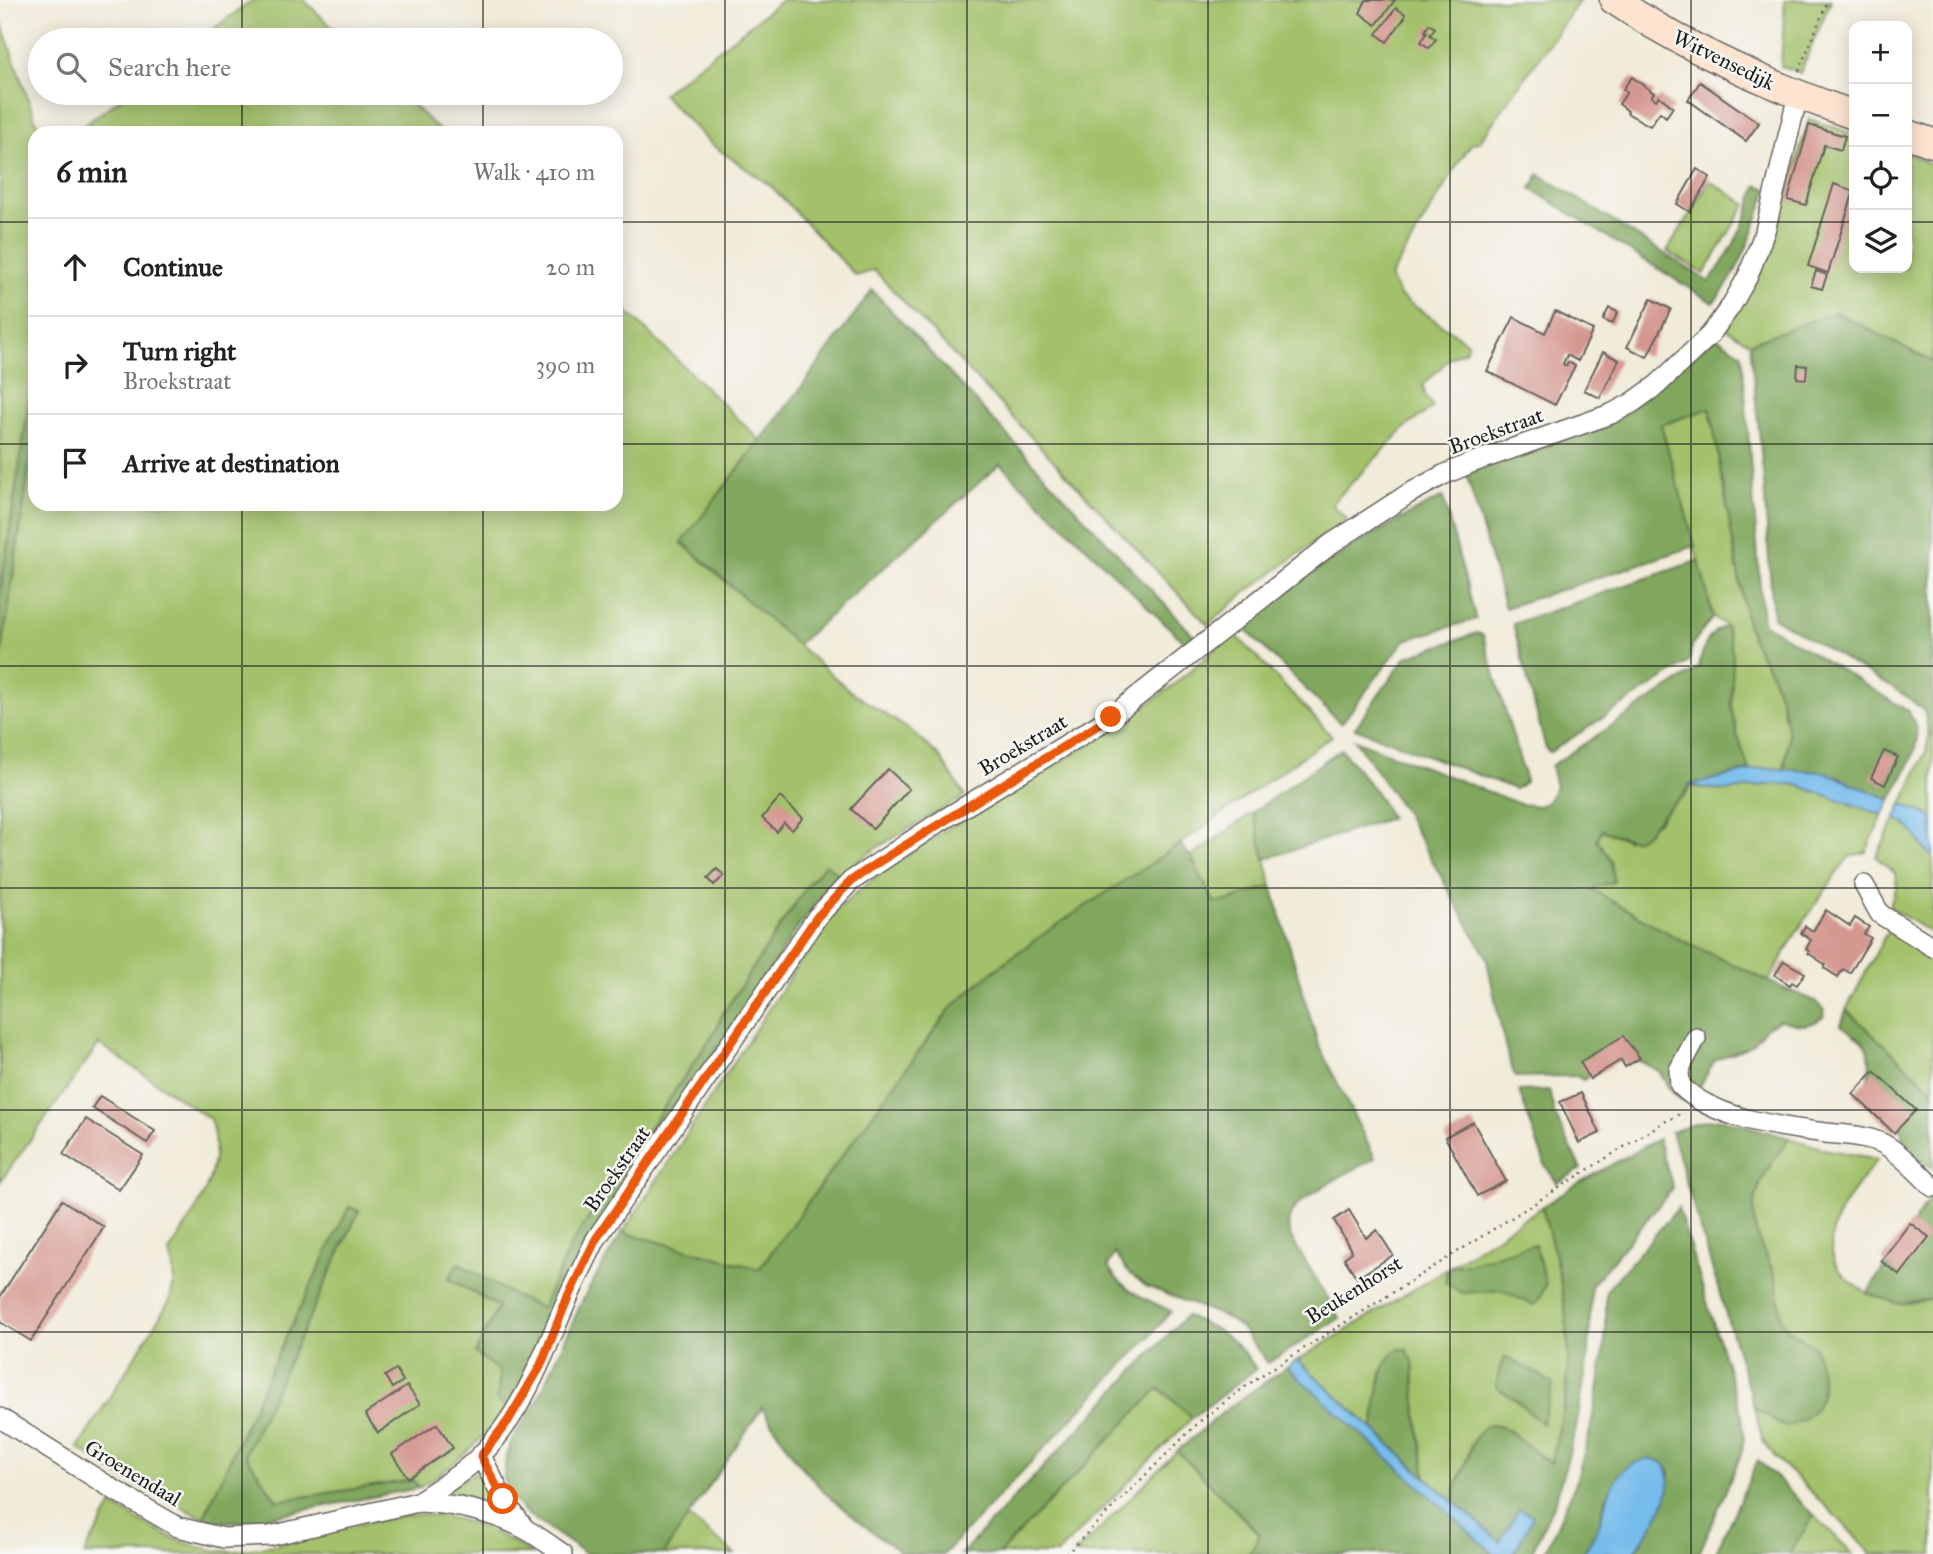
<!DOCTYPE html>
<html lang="en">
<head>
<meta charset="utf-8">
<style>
	:root { --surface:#fff; --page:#f6f6f6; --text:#222; --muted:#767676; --line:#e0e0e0 }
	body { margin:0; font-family:"IM FELL Great Primer",serif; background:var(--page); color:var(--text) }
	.controls { position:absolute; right:21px; top:21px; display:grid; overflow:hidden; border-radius:14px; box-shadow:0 4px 18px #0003 }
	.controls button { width:63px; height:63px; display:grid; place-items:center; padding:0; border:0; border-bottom:2px solid var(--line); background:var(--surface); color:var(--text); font:35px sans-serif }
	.stop { position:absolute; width:21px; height:21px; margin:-16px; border:5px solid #ea580c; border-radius:50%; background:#fff }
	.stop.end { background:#ea580c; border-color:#fff; box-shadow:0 2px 7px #0008 }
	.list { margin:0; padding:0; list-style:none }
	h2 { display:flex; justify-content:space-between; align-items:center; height:91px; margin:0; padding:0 28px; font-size:30px }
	h2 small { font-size:23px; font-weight:400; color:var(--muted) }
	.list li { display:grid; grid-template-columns:46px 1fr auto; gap:21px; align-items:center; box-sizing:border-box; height:98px; padding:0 28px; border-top:2px solid var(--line) }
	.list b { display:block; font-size:26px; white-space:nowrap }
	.list p { margin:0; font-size:23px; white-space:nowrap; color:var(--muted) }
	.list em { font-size:23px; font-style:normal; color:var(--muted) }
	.icon { flex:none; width:38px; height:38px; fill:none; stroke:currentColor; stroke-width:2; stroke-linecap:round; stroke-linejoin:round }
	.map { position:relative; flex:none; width:1933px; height:1554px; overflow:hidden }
	.search { position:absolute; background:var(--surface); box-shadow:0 4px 18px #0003; left:28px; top:28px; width:595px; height:77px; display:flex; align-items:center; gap:18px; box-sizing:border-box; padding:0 24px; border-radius:38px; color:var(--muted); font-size:26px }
	.panel { position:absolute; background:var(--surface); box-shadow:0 4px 18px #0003; left:28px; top:126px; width:595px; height:385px; border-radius:21px }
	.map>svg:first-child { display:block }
	.green { fill:#a2c16a; stroke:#5f6e43; stroke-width:2 }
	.forest { fill:#81a75e; stroke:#4e623d; stroke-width:2 }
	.water { fill:#75bbec; stroke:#486c84; stroke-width:2 }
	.building { fill:#d59891 }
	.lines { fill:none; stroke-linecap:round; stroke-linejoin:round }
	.street-casing { stroke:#67645e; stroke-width:22 }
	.secondary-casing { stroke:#67645e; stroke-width:31 }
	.path { stroke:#67645e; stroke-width:2.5; stroke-dasharray:2 5; stroke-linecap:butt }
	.street { stroke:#fff; stroke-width:19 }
	.secondary { stroke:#fde4d1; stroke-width:28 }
	.route { stroke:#ea580c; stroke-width:9 }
	.grid { fill:none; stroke:#1c1c1c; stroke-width:2; stroke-opacity:0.55 }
	.labels { text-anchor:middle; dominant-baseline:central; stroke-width:5; stroke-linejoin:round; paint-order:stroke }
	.street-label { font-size:21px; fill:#1c1c1c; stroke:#f6f6f2 }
</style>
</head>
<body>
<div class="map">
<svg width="1933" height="1554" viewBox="0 0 1933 1554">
	<rect width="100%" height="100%" fill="#f6f6f2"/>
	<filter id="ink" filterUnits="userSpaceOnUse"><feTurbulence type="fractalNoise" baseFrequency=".0143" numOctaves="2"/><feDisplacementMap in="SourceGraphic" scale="14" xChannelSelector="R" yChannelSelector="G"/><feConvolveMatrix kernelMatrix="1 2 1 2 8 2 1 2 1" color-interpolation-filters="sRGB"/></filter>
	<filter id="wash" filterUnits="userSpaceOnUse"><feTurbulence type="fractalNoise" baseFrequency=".00686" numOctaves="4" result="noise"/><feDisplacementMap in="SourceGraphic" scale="28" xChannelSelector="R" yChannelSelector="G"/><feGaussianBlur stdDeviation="1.57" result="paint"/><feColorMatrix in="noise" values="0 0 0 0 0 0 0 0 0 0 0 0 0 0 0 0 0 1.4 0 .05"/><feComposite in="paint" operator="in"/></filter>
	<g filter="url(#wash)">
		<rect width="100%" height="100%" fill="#f1ebd9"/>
		<!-- green -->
		<g class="green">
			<path d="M253,0H304L345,40H198Z"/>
			<path d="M782,0H1580L1479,142L1472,143L1461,159L1390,277L1400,296L1468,343L1465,351L1451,357L1423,385L1425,395L1433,407L1406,427L1334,501L1333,506L1347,519L1246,592L1208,625L874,270L856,276L772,187L711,144L662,94Z"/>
			<path d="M1785,0H1831L1800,73L1781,66Z"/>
			<path d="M0,19L40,133H35V361L0,594Z"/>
			<path d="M128,93H400L442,133H74Z"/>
			<path d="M1809,119L1854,134V268H1907V152L1933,166V362L1835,313L1750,343L1722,326L1753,285L1770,253Z"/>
			<path d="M1710,181L1746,204L1704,274L1667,251Z"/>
			<path d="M616,301L760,440L682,543L850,691L914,733L940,757L965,796L878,847L839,875L826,865L811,880L722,1015L716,1030L570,1246L542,1309L514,1296L459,1264L449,1279L498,1307L500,1378L507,1409C482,1441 454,1466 419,1488L412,1480L277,1501L245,1454L359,1211L349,1207L276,1358L204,1517L195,1514L120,1476L78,1448L169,1302C175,1283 175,1271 169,1252C195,1212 227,1169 210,1119L99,1044L0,1182V664L35,429V504H616Z"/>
			<path d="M1710,408L1747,624L1752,639L1772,675L1782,703L1789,737L1784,769L1749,770L1737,734L1731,706L1733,655L1726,626L1713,617L1661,425Z"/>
			<path d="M1234,633L1332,736C1265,782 1200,831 1132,877C1070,919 1005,956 951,1008L759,1269L623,1232L798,964L838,908L878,875L947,829L1091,744L1169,689Z"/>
			<path d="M1933,735V817L1902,804L1926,752L1929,736Z"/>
			<path d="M1772,784H1794L1883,815L1866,852L1849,857L1842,866L1798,930L1768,982L1677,938L1593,890L1603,847L1597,840L1602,830L1627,840L1659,821L1665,811L1685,795L1690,786L1725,791Z"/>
			<path d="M1253,812L1272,886L1228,901L1214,902L1191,857Z"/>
			<path d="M1895,819C1915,825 1917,844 1933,857V934L1889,907L1897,886L1895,873L1876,857Z"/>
			<path d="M1889,928L1933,956V1090L1846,1010Z"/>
			<path d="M1790,1138L1824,1149L1878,1159C1846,1199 1800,1252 1861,1289C1884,1304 1907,1305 1933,1299V1554H1871L1840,1520L1775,1457L1763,1441L1754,1407L1773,1420L1814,1346C1769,1321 1786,1325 1776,1282C1773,1266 1762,1252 1757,1236C1745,1198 1767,1166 1790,1138Z"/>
			<path d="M1542,1207C1558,1264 1573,1324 1567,1383C1565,1410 1557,1437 1551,1463L1533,1452L1508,1429L1471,1445C1467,1465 1453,1482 1455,1502L1426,1477L1417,1417L1413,1361L1381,1371L1373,1429L1298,1360L1447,1269L1445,1282L1487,1290H1503L1533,1305L1469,1264L1449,1267Z"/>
			<path d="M1159,1387L1192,1418L1057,1554H999L1144,1401Z"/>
			<path d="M1177,1451L1260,1535L1249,1554H1075Z"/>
			<path d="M479,1470L502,1511L438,1495Z"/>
			<path d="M112,1505C146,1525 184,1549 225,1551C249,1552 275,1544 298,1539C334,1531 377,1518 413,1515C452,1511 501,1533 532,1554H84Z"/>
			<path d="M1814,1515L1853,1554H1789Z"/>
			<path d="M688,1517H689L735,1554H663Z"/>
		</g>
		<!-- forest -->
		<g class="forest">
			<path d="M1539,174L1709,282C1734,249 1745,224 1757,185L1768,189C1754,227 1742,272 1713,303L1531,189Z"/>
			<path d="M872,290L1195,637L1186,644L1000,464L797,645L682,542L800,389Z"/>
			<path d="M1835,312L1933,362V735L1929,736L1924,711L1906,696L1773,617L1763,471L1750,343Z"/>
			<path d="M1716,337L1742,354L1763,623L1908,711C1930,741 1905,770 1891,800L1825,772L1784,769L1789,737L1782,703L1772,675L1752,639L1747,624L1710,408L1661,425L1695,546L1505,608L1466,473L1621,415Z"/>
			<path d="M35,361V429L0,664V594Z"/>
			<path d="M1443,497L1476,619L1405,640L1341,724L1242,626C1304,573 1370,533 1443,497Z"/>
			<path d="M1699,560L1713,617L1692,645L1689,662L1550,752L1546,749L1513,624Z"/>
			<path d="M1726,626L1733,655L1731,706L1737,734L1749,770L1690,785C1684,796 1676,801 1667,810C1638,839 1646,848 1602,830L1597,840L1611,860L1614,882L1595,887L1593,890L1677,938L1785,989L1811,999L1825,1010L1823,1017C1809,1029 1796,1025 1779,1020L1768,1026L1750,1046L1715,1060L1697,1092L1682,1101L1670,1090L1659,1071L1637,1060L1613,1061L1583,1080L1576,1076L1515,1077L1505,1046L1486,956L1404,811L1355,740L1520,804L1538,806L1546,803L1556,787L1551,766L1699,668C1702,650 1707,632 1726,626Z"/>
			<path d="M1477,633L1483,635L1526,781L1515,789L1355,728L1406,657Z"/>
			<path d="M1341,749L1374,789L1391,818L1265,859L1253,812Z"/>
			<path d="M1180,844L1191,857L1214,902L1228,901L1272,886L1318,1044L1375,1158C1356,1169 1298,1196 1291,1214C1287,1221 1288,1229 1290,1236L1340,1318L1268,1363L1241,1328L1225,1317L1146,1286L1128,1272L1115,1253L1108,1266C1122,1291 1146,1299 1171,1311L1152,1334L944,1554H903L862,1524L825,1493L796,1460L762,1408L663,1554H586L527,1514L510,1496L504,1478L506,1456L513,1438L538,1400L584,1297L622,1232L759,1269L951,1008C1019,943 1103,897 1180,844Z"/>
			<path d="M826,864L839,875L834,879L795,932L664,1129L507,1409L497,1399L500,1372L475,1353L498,1307L449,1278L458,1263L514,1296L542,1308L570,1246L716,1030L722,1015L811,880Z"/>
			<path d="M1846,1010L1933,1090V1168L1905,1151L1900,1124L1867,1082C1875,1049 1867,1043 1841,1025Z"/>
			<path d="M1549,1090L1554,1113L1581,1169L1557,1183L1546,1167L1519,1091Z"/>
			<path d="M1723,1119L1790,1138C1767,1166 1745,1198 1757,1236C1762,1252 1773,1266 1776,1282C1786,1325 1769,1321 1814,1346C1826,1383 1830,1411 1787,1427L1773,1420L1754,1407L1671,1132L1704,1121Z"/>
			<path d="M1658,1139L1673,1188L1591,1286L1589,1351L1576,1428L1556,1499L1531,1554H1514L1533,1516L1500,1542L1455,1502C1453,1483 1465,1472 1469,1455C1485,1390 1523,1449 1551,1463C1557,1436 1565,1410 1567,1383C1573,1324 1558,1264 1542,1207L1580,1182Z"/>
			<path d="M1933,1193V1299L1899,1304L1867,1293Z"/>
			<path d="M349,1207L359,1211L245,1454L277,1501L412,1480L419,1488L247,1521L220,1522L204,1517L276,1358Z"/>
			<path d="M1678,1208L1742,1416L1744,1438L1742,1452L1699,1554H1634L1666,1500L1670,1473L1664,1463L1651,1459L1606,1497L1598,1527L1583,1554H1544L1575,1485L1589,1435L1599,1385L1606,1333V1291Z"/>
			<path d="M1535,1244L1546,1285L1537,1303L1533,1305L1502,1290L1462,1293L1445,1282L1449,1267L1469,1264Z"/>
			<path d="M1186,1316C1217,1327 1238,1341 1256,1369L1192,1418L1159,1388L999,1554H961Z"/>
			<path d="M1398,1349H1406L1413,1361L1417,1417L1426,1477L1373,1429C1378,1402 1375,1367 1398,1349Z"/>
			<path d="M1505,1357L1542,1376L1553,1385L1542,1424L1517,1401L1496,1387L1500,1367Z"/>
			<path d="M1287,1367L1310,1386L1494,1554H1249L1260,1534L1177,1451L1228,1408Z"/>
			<path d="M1758,1460L1814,1515L1789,1554H1715Z"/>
		</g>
		<!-- water -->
		<g class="water">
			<path d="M1763,768L1825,772L1891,800L1883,815L1794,784H1772L1725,791L1688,785Z"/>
			<path d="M1902,804L1933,817V857C1917,844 1915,825 1895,819Z"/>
			<path d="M1298,1360L1407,1461L1500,1542L1519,1509L1533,1516L1514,1554H1494L1287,1367Z"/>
			<path d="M1651,1459L1664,1463C1682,1493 1649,1528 1634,1554H1583C1589,1544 1595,1534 1599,1524C1610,1493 1611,1464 1651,1459Z"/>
		</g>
		<g id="blocks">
			<!-- building -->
			<g class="building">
				<path d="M1366,0H1395L1376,25L1360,13Z"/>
				<path d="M1396,8L1405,14V17L1387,42L1377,34Z"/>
				<path d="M1429,24L1435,28L1430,35L1436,39L1429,48L1421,42L1427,32L1425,31Z"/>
				<path d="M1632,77L1654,93L1651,97L1656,100L1659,96L1673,107L1666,117L1660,112L1650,126L1627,113L1628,111L1619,104L1627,92L1623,89Z"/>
				<path d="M1700,82L1759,123L1746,141L1688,100Z"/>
				<path d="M1809,125L1845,136L1841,150L1824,145L1806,205L1788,200Z"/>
				<path d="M1697,169L1710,177L1690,212L1677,204Z"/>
				<path d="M1834,184L1854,191L1828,273L1808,266Z"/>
				<path d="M1816,271L1827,275L1822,289L1811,286Z"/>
				<path d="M1651,299L1671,309L1647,357L1627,347Z"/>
				<path d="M1609,308L1618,312L1612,324L1603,320Z"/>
				<path d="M1555,311L1593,330L1578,361L1567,355L1563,364L1566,366L1568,362L1575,366L1555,405L1487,371L1514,317L1545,333Z"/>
				<path d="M1603,352L1619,360L1600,398L1584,390Z"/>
				<path d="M1798,365L1807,366L1806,379L1797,378Z"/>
				<path d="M1884,751L1898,757L1885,785L1871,778Z"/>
				<path d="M888,769L909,789L873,829L851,809Z"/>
				<path d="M780,797L803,818L792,830L784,823L777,832L762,818Z"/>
				<path d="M717,869L724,876L714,885L708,878Z"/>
				<path d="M1826,910L1850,926L1855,918L1869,927L1864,934L1871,938L1850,973L1843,969L1838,977L1824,968L1826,965L1808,953L1809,951L1806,949L1811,940L1801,933L1805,926L1813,931Z"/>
				<path d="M1784,961L1805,973L1797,985L1792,982L1790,985L1775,975Z"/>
				<path d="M1623,1036L1640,1058L1625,1067L1621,1060L1590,1079L1580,1062Z"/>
				<path d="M1874,1071L1916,1110L1894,1133L1853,1094Z"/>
				<path d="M1581,1093L1600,1133L1579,1143L1560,1102Z"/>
				<path d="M100,1096L155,1131L147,1143L92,1108Z"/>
				<path d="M86,1119L143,1155L119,1190L63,1154Z"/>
				<path d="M1473,1122L1506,1181L1477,1196L1445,1137Z"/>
				<path d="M62,1200L104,1227L31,1341L0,1322V1297Z"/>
				<path d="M1349,1210L1366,1238L1377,1230L1393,1255L1357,1278L1344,1258L1352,1252L1334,1220Z"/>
				<path d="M1910,1223L1929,1237L1900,1275L1881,1261Z"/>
				<path d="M396,1369L403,1381L392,1388L385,1376Z"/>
				<path d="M407,1386L420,1404L378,1433L365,1414Z"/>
				<path d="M437,1424L453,1448L408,1478L392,1454Z"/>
			</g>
		</g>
	</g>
	<g filter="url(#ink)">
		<use href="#blocks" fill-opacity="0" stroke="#67645e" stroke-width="2"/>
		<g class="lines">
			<!-- street casing -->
			<g class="street-casing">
				<g id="street">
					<path d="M1864,885L1880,914L1933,947"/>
					<path d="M1696,1038L1679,1070L1680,1085C1713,1119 1780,1127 1826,1133C1844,1135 1862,1135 1879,1142C1896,1148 1919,1174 1933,1187"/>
					<path d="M0,1418L116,1491L178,1527L224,1538L270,1536L418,1502C453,1503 494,1513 525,1529C538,1536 551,1546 563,1554"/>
					<path d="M481,1456L503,1499L525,1529"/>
					<path d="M418,1502C438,1488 461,1475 479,1457C523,1414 544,1353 568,1298C577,1278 587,1258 596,1239L817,917L851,881L938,823L1111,717L1331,544L1408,494L1443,475L1471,463L1611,414L1632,403L1657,385L1710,335L1731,306L1748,276L1765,231L1798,95"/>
				</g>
			</g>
			<!-- secondary casing -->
			<g class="secondary-casing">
				<g id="secondary">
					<path d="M1614,0C1688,50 1771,86 1854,115"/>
					<path d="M1907,134L1933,143"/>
				</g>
			</g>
			<!-- path -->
			<g class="path">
				<path d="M1799,71L1828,0"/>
				<path d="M1066,1554L1200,1421L1257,1378L1662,1123L1677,1116L1681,1111"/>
			</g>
			<!-- street -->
			<use href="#street" class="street"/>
			<!-- secondary -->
			<use href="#secondary" class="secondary"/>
		</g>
	</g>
	<g class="lines" filter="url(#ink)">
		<!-- route -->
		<path class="route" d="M503,1499L481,1456L508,1421L540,1367L568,1297L596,1239L817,917L851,881L877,863L1111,717"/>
	</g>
	<!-- grid -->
	<path class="grid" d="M242,0V40M483,0V40M725,0V1554M967,0V1554M1208,0V1554M1450,0V1554M1691,0V1554M242,93V133M483,93V133M0,222H35M616,222H1854M1907,222H1933M0,444H35M616,444H1933M242,504V1554M483,504V1554M0,666H1933M0,888H1933M0,1110H1933M0,1332H1933"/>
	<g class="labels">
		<!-- street labels -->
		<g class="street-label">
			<text transform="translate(1724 60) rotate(26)">Witvensedijk</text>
			<text transform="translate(1496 431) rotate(-20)">Broekstraat</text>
			<text transform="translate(1023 745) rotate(-31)">Broekstraat</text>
			<text transform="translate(617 1169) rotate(-55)">Broekstraat</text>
			<text transform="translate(1354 1290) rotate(-32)">Beukenhorst</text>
			<text transform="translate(133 1473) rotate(31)">Groenendaal</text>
		</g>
	</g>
</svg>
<div class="controls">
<button>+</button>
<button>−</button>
<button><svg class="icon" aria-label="locate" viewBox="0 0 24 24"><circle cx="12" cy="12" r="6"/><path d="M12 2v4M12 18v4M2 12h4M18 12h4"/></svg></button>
<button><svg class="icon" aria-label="layers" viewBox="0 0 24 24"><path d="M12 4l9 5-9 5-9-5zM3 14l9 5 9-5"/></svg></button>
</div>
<div class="stop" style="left:503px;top:1499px"></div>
<div class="stop end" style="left:1111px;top:717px"></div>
<div class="search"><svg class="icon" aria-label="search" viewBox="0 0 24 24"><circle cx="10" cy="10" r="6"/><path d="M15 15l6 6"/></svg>Search here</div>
<section class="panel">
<h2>6 min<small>Walk · 410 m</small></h2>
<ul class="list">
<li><svg class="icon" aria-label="ahead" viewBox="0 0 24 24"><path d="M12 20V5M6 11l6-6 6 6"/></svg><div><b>Continue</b></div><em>20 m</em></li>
<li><svg class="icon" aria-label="right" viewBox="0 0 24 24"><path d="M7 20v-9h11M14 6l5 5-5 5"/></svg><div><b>Turn right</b><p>Broekstraat</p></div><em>390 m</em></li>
<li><svg class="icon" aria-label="arrive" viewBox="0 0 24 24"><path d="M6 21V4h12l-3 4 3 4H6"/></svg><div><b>Arrive at destination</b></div></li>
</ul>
</section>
</div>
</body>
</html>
